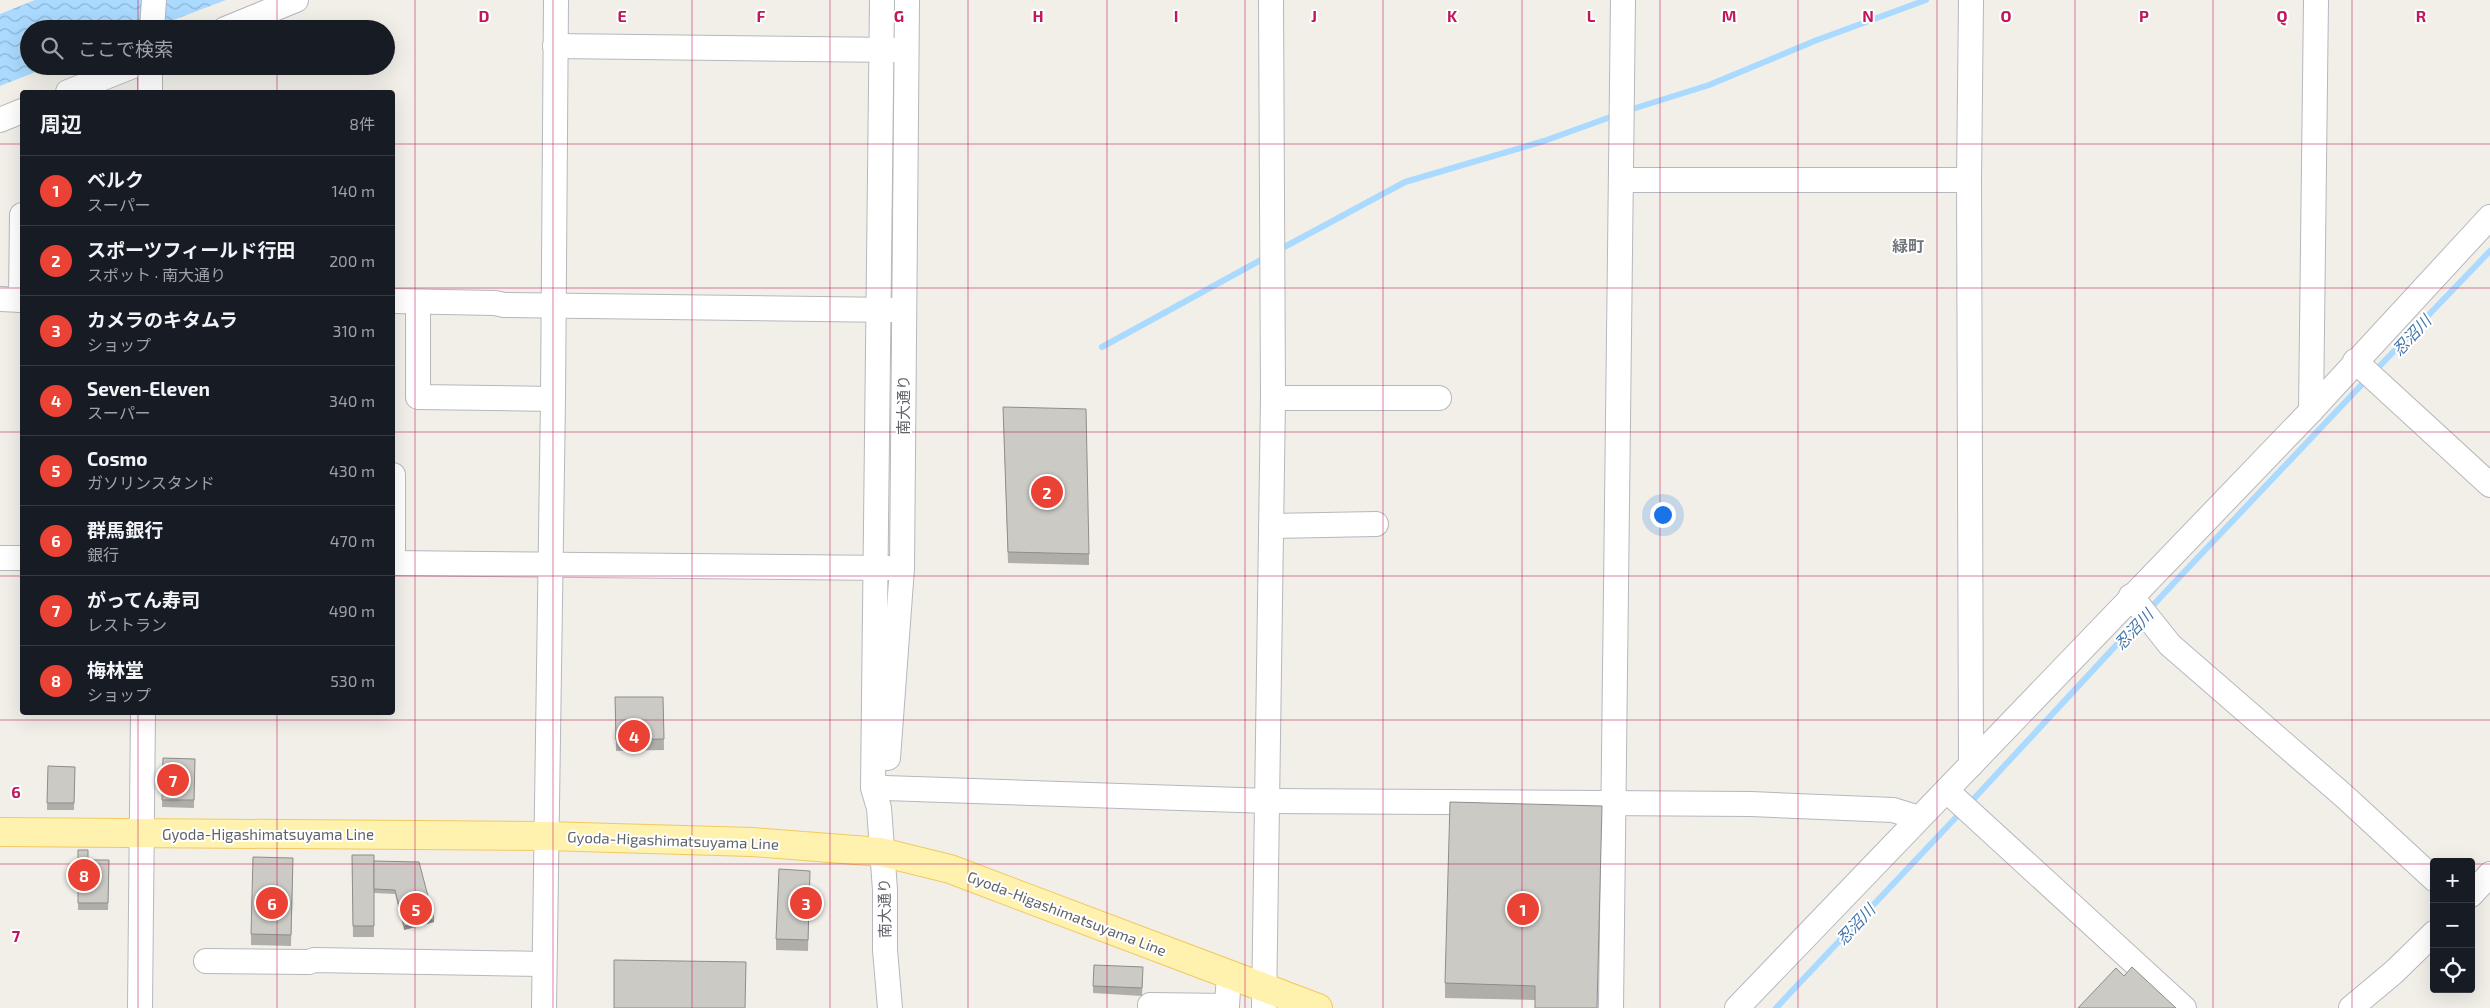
<!DOCTYPE html>
<html lang="ja">
<head>
<meta charset="utf-8">
<style>
	:root { --surface:#171b24; --page:#242831; --text:#f1f3f6; --muted:#9ea1a6; --line:#363941; --accent:#ea4335 }
	body { margin:0; font-family:"Exo 2","Noto Sans JP",sans-serif; background:var(--page); color:var(--text) }
	.controls { position:absolute; right:15px; bottom:15px; display:grid; overflow:hidden; border-radius:5px; box-shadow:0 5px 20px #0002 }
	.controls button { width:45px; height:45px; display:grid; place-items:center; padding:0; border:0; border-bottom:1px solid var(--line); background:var(--surface); color:var(--text); font:25px sans-serif }
	.you { position:absolute; left:1662px; top:514px; width:18px; height:18px; margin:-12px; border:4px solid #fff; border-radius:50%; background:#1a73e8; box-shadow:0 0 0 8px #1a73e833 }
	.badge { display:grid; place-items:center; width:32px; height:32px; border-radius:50%; background:var(--accent); color:#fff; font-size:16px; font-weight:700 }
	.pin { position:absolute; translate:-50% -50%; border:2px solid #fff; box-shadow:0 1px 5px #0006 }
	.list { margin:0; padding:0; list-style:none }
	h2 { display:flex; justify-content:space-between; align-items:center; height:65px; margin:0; padding:0 20px; font-size:21px }
	h2 small { font-size:16px; font-weight:400; color:var(--muted) }
	.list li { display:grid; grid-template-columns:32px 1fr auto; gap:15px; align-items:center; box-sizing:border-box; height:70px; padding:0 20px; border-top:1px solid var(--line) }
	.list b { display:block; font-size:19px; white-space:nowrap }
	.list p { margin:0; font-size:16px; white-space:nowrap; color:var(--muted) }
	.list em { font-size:16px; font-style:normal; color:var(--muted) }
	.icon { flex:none; width:28px; height:28px; fill:none; stroke:currentColor; stroke-width:2; stroke-linecap:round; stroke-linejoin:round }
	.map { position:relative; flex:none; width:2490px; height:1008px; overflow:hidden }
	.search { position:absolute; background:var(--surface); box-shadow:0 5px 20px #0002; left:20px; top:20px; width:375px; height:55px; display:flex; align-items:center; gap:12px; box-sizing:border-box; padding:0 18px; border-radius:28px; color:var(--muted); font-size:19px }
	.panel { position:absolute; background:var(--surface); box-shadow:0 5px 20px #0002; left:20px; top:90px; width:375px; height:625px; border-radius:5px }
	.map>svg:first-child { display:block }
	.water { fill:url(#water-waves) }
	.lines { fill:none; stroke-linecap:round; stroke-linejoin:round }
	.stream { stroke:#aadaff; stroke-width:6 }
	.minor-casing { stroke:#b5b8bc; stroke-width:26 }
	.major-casing { stroke:#f2c960; stroke-width:30 }
	.minor { stroke:#fff; stroke-width:24 }
	.major { stroke:#fff2af; stroke-width:28 }
	.wall { fill:#afaea9 }
	.shaded-wall { fill:#8f8d8a }
	.building { fill:#cccac5; stroke:#8f8d8a }
	.grid { fill:none; stroke:#c2185b; stroke-width:1; stroke-opacity:0.55 }
	.labels { text-anchor:middle; dominant-baseline:central; stroke-width:4; stroke-linejoin:round; paint-order:stroke }
	.street-label { font-size:15px; fill:#5f6368; stroke:#fff }
	.neighbourhood-label { font-size:16px; font-weight:bold; fill:#70757a; stroke:#fff }
	.water-label { font-size:16px; font-style:italic; fill:#4174aa; stroke:#fff }
	.grid-label { font-size:16px; text-anchor:middle; font-weight:bold; fill:#c2185b; stroke:#fff; stroke-width:4; stroke-linejoin:round; paint-order:stroke }
</style>
</head>
<body>
<div class="map">
<svg width="2490" height="1008" viewBox="0 0 2490 1008">
	<defs>
		<pattern id="water-waves" width="16" height="10" patternUnits="userSpaceOnUse" patternTransform="scale(1.25)"><rect width="16" height="10" fill="#aadaff"/><path d="M0 5q4-4 8 0t8 0" fill="none" stroke="#8eb4d2"/></pattern>
	</defs>
	<rect width="100%" height="100%" fill="#f1efe8"/>
	<!-- water -->
	<path class="water" d="M35,0H226L150,29H29V66H51L0,86V14Z"/>
	<g class="lines">
		<!-- stream -->
		<g class="stream">
			<path d="M1626,111L1709,85L1817,40L1926,0"/>
			<path d="M1277,251L1405,182L1544,141L1616,115"/>
			<path d="M1102,347L1268,256"/>
			<path d="M2374,372L2490,251"/>
			<path d="M1969,804L2171,586L2367,379"/>
			<path d="M1776,1008L1962,811"/>
		</g>
		<!-- minor casing -->
		<g class="minor-casing">
			<g id="minor">
				<path d="M882,0L873,788L879,808L885,890V950L890,1008"/>
				<path d="M152,29L154,0"/>
				<path d="M225,29L296,0"/>
				<path d="M555,46L896,50"/>
				<path d="M68,92L133,66"/>
				<path d="M150,92V66"/>
				<path d="M0,120L22,111"/>
				<path d="M1621,180H1969L1971,765"/>
				<path d="M1969,180L1971,0"/>
				<path d="M0,299L22,300"/>
				<path d="M21,300L22,215"/>
				<path d="M392,301L495,303L504,305L895,310"/>
				<path d="M418,302V397L553,399"/>
				<path d="M2355,361L2490,485"/>
				<path d="M1273,398H1439"/>
				<path d="M2311,411L2316,0"/>
				<path d="M1271,526L1376,524"/>
				<path d="M0,558H22"/>
				<path d="M392,563L890,568"/>
				<path d="M393,563V475"/>
				<path d="M2131,596L2170,645L2344,796L2434,879"/>
				<path d="M888,758L902,568L907,0"/>
				<path d="M885,788L1269,801L1751,804L1893,810L1919,818"/>
				<path d="M1947,791L2184,1008"/>
				<path d="M2471,895L2490,874"/>
				<path d="M206,961L309,962L314,960L544,964"/>
				<path d="M140,1008L143,712"/>
				<path d="M544,1008L553,399L556,0"/>
				<path d="M1150,1008V1005L1227,1006L1229,974"/>
				<path d="M1264,1008L1273,398L1271,0"/>
				<path d="M1611,1008L1623,0"/>
				<path d="M1737,1008L2311,411L2490,217"/>
				<path d="M2351,1008L2394,972L2434,933"/>
			</g>
		</g>
		<!-- major casing -->
		<g class="major-casing">
			<path id="major" d="M0,832L545,836L752,842L881,852L950,869L1318,1008"/>
		</g>
		<!-- minor -->
		<use href="#minor" class="minor"/>
		<!-- major -->
		<use href="#major" class="major"/>
	</g>
	<!-- wall -->
	<g class="wall">
		<path d="M1003,407L1089,554V565L1008,563Z"/>
		<path d="M615,697H663L664,750L616,751Z"/>
		<path d="M163,758L195,759L194,808L162,807Z"/>
		<path d="M48,766L75,767L74,810H47Z"/>
		<path d="M1602,821L1535,1000L1445,998V983Z"/>
		<path d="M78,850L88,860H109L108,910H78Z"/>
		<path d="M352,855L434,922L404,930L395,894L374,893V937H353Z"/>
		<path d="M293,858L291,946L251,945V934Z"/>
		<path d="M810,871L808,951L776,950V939Z"/>
		<path d="M1143,975L1142,996L1093,993V986Z"/>
	</g>
	<!-- shaded-wall -->
	<path class="shaded-wall" d="M434,919V922L404,930V926Z"/>
	<!-- building -->
	<g class="building">
		<path d="M1003,407L1086,409L1089,554L1008,552Z"/>
		<path d="M615,697H663L664,739L616,740Z"/>
		<path d="M163,758L195,759L194,800H162Z"/>
		<path d="M48,766L75,767L74,803H47Z"/>
		<path d="M1450,802L1602,806L1597,1008H1535V986L1445,983Z"/>
		<path d="M78,850H88V860H109L108,903H78Z"/>
		<path d="M352,855H374V926H353Z"/>
		<path d="M253,857L293,858L291,935L251,934Z"/>
		<path d="M374,861L419,862L434,919L404,926L395,890L374,889Z"/>
		<path d="M779,869L810,871L808,940L776,939Z"/>
		<path d="M614,960L746,962L745,1008H614Z"/>
		<path d="M1094,965L1143,967L1142,988L1093,986Z"/>
		<path d="M2132,967L2176,1008H2078L2116,968L2124,976Z"/>
	</g>
	<!-- grid -->
	<path class="grid" d="M138,0V29M277,0V29M415,0V1008M553,0V1008M692,0V1008M830,0V1008M968,0V1008M1107,0V1008M1245,0V1008M1383,0V1008M1522,0V1008M1660,0V1008M1798,0V1008M1937,0V1008M2075,0V1008M2213,0V1008M2352,0V1008M138,66V92M277,66V92M0,144H22M392,144H2490M0,288H22M392,288H2490M0,432H22M392,432H2490M0,576H22M392,576H2490M138,712V1008M277,712V1008M0,720H2490M0,864H2434M2471,864H2490"/>
	<g class="labels">
		<!-- street labels -->
		<g class="street-label">
			<text transform="translate(903 405) rotate(-90)">南大通り</text>
			<text x="268" y="834">Gyoda-Higashimatsuyama Line</text>
			<text transform="translate(673 840) rotate(2)">Gyoda-Higashimatsuyama Line</text>
			<text transform="translate(884 908) rotate(-91)">南大通り</text>
			<text transform="translate(1067 913) rotate(21)">Gyoda-Higashimatsuyama Line</text>
		</g>
		<!-- neighbourhood labels -->
		<g class="neighbourhood-label">
			<text x="1908" y="245">緑町</text>
		</g>
		<!-- water labels -->
		<g class="water-label">
			<text transform="translate(2411 335) rotate(-47)">忍沼川</text>
			<text transform="translate(2133 629) rotate(-47)">忍沼川</text>
			<text transform="translate(1855 924) rotate(-47)">忍沼川</text>
		</g>
	</g>
	<g class="grid-label">
		<text x="484" y="22">D</text>
		<text x="622" y="22">E</text>
		<text x="761" y="22">F</text>
		<text x="899" y="22">G</text>
		<text x="1038" y="22">H</text>
		<text x="1176" y="22">I</text>
		<text x="1314" y="22">J</text>
		<text x="1452" y="22">K</text>
		<text x="1591" y="22">L</text>
		<text x="1729" y="22">M</text>
		<text x="1868" y="22">N</text>
		<text x="2006" y="22">O</text>
		<text x="2144" y="22">P</text>
		<text x="2282" y="22">Q</text>
		<text x="2421" y="22">R</text>
		<text x="16" y="798">6</text>
		<text x="16" y="942">7</text>
	</g>
</svg>
<div class="controls">
<button>+</button>
<button>−</button>
<button><svg class="icon" aria-label="locate" viewBox="0 0 24 24"><circle cx="12" cy="12" r="6"/><path d="M12 2v4M12 18v4M2 12h4M18 12h4"/></svg></button>
</div>
<div class="you"></div>
<div class="pin badge" style="left:1523px;top:909px">1</div>
<div class="pin badge" style="left:1047px;top:492px">2</div>
<div class="pin badge" style="left:806px;top:903px">3</div>
<div class="pin badge" style="left:634px;top:736px">4</div>
<div class="pin badge" style="left:416px;top:909px">5</div>
<div class="pin badge" style="left:272px;top:903px">6</div>
<div class="pin badge" style="left:173px;top:780px">7</div>
<div class="pin badge" style="left:84px;top:875px">8</div>
<div class="search"><svg class="icon" aria-label="search" viewBox="0 0 24 24"><circle cx="10" cy="10" r="6"/><path d="M15 15l6 6"/></svg>ここで検索</div>
<section class="panel">
<h2>周辺<small>8件</small></h2>
<ul class="list">
<li><span class="badge">1</span><div><b>ベルク</b><p>スーパー</p></div><em>140 m</em></li>
<li><span class="badge">2</span><div><b>スポーツフィールド行田</b><p>スポット · 南大通り</p></div><em>200 m</em></li>
<li><span class="badge">3</span><div><b>カメラのキタムラ</b><p>ショップ</p></div><em>310 m</em></li>
<li><span class="badge">4</span><div><b>Seven-Eleven</b><p>スーパー</p></div><em>340 m</em></li>
<li><span class="badge">5</span><div><b>Cosmo</b><p>ガソリンスタンド</p></div><em>430 m</em></li>
<li><span class="badge">6</span><div><b>群馬銀行</b><p>銀行</p></div><em>470 m</em></li>
<li><span class="badge">7</span><div><b>がってん寿司</b><p>レストラン</p></div><em>490 m</em></li>
<li><span class="badge">8</span><div><b>梅林堂</b><p>ショップ</p></div><em>530 m</em></li>
</ul>
</section>
</div>
</body>
</html>
